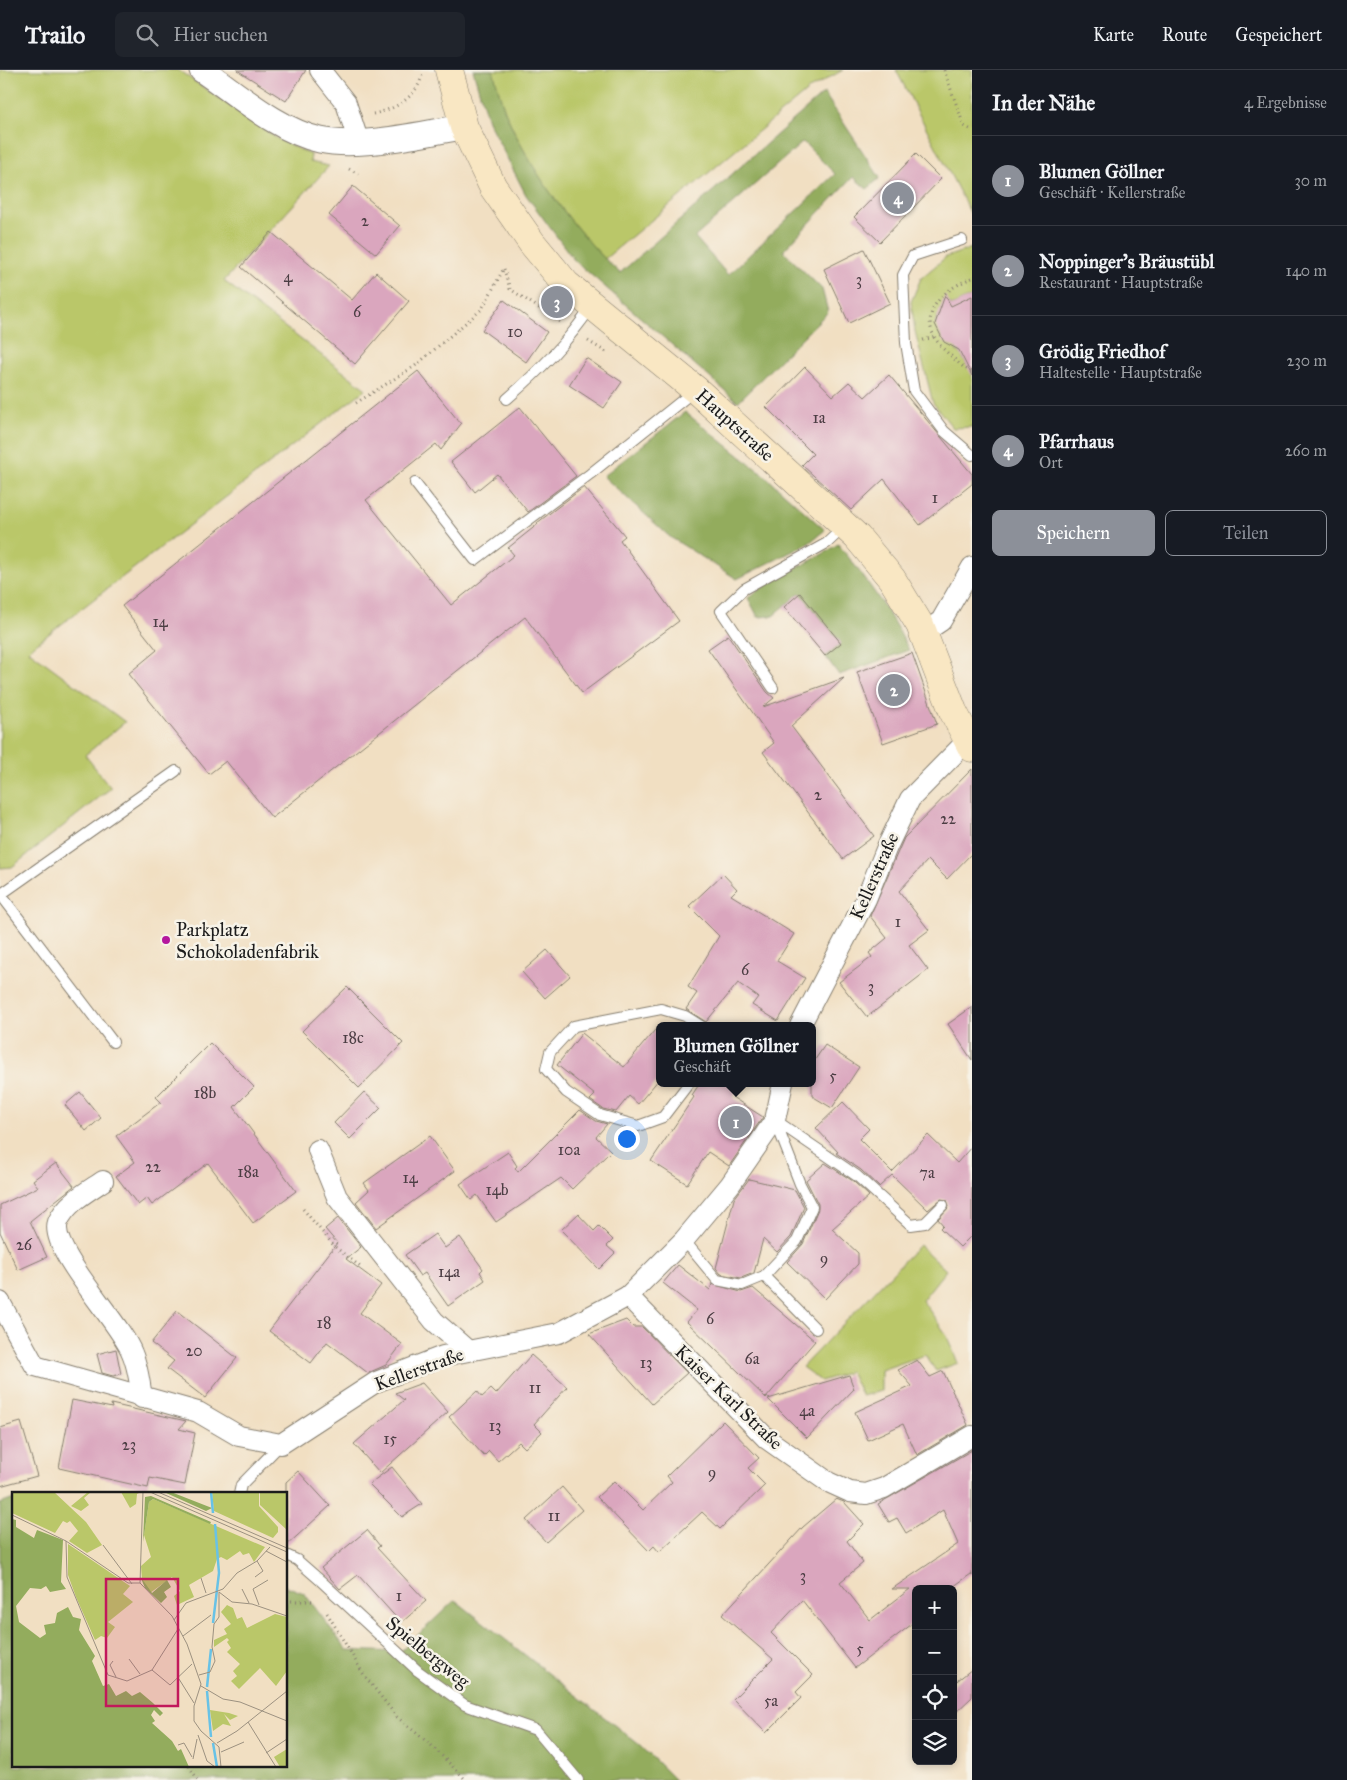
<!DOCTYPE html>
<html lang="de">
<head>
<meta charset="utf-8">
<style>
	:root { --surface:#171b24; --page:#20242c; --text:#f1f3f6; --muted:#9ea1a6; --line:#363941; --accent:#8c9099 }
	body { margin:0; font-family:"IM FELL Great Primer",serif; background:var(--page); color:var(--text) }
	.controls { position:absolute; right:15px; bottom:15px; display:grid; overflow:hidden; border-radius:8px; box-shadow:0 2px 8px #0003 }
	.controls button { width:45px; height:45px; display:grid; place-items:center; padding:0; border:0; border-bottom:1px solid var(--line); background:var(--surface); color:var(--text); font:25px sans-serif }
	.you { position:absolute; left:626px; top:1068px; width:18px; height:18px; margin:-12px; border:4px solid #fff; border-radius:50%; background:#1a73e8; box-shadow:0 0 0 8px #1a73e833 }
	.badge { display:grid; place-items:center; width:32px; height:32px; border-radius:50%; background:var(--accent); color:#fff; font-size:16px; font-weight:700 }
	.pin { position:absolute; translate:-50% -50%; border:2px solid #fff; box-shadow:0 1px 5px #0006 }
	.popup { position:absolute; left:656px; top:952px; width:160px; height:65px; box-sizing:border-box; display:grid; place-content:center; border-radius:8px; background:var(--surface); filter:drop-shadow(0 1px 4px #0005); font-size:16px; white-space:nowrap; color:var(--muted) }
	.popup b { font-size:19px; color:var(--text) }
	.popup::after { content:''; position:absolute; left:50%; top:100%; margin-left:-10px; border:10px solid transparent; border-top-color:var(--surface) }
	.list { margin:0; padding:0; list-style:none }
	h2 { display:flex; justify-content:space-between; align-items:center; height:65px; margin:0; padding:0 20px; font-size:21px }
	h2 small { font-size:16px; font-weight:400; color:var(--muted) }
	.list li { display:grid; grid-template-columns:32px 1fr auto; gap:15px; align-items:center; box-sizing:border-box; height:90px; padding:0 20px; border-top:1px solid var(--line) }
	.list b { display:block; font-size:19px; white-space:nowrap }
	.list p { margin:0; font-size:16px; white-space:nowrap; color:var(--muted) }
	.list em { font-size:16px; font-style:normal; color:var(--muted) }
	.actions { display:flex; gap:10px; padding:15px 20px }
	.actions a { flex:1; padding:11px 0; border:1px solid var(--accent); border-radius:8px; text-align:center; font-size:18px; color:var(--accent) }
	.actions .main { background:var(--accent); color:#fff }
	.icon { flex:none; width:28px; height:28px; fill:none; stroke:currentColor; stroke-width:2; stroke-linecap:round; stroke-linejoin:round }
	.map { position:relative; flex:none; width:972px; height:1710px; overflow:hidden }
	header { display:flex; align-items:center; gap:30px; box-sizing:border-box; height:70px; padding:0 25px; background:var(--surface); border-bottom:1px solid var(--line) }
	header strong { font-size:24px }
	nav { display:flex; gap:28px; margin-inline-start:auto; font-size:18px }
	.search { width:350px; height:45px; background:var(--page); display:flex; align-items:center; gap:12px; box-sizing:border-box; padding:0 18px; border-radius:8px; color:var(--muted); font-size:19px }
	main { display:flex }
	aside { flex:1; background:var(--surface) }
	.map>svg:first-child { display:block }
	.green { fill:#bac769; stroke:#6b7242 }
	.forest { fill:#93ac5d; stroke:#58643c; fill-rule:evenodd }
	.building { fill:#daa6be }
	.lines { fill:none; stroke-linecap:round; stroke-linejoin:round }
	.service-casing { stroke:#867e6f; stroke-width:12 }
	.minor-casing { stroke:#867e6f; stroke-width:22 }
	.tertiary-casing { stroke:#867e6f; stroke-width:27 }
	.secondary-casing { stroke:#867e6f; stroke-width:29 }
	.path { stroke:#867e6f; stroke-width:3; stroke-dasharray:1 4; stroke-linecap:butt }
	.service { stroke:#fff; stroke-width:10 }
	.minor { stroke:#fff; stroke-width:20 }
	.tertiary { stroke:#fff; stroke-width:25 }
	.secondary { stroke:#f9e7c3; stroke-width:28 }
	.poi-dot { fill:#b5179e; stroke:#f7f3e8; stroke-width:2 }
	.labels { text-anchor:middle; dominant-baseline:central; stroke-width:5; stroke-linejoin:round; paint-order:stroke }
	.number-label { font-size:16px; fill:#4c3e44 }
	.street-label { font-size:19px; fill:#1c1c1c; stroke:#f7f3e8 }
	.poi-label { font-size:19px; fill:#1c1c1c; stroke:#f7f3e8; text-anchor:start }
	.inset-river { fill:none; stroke:#68c2e6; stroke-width:2.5 }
	.inset-road { fill:none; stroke:#9c9180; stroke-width:1 }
	.view { fill:#c2185b; fill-opacity:0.15; stroke:#c2185b; stroke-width:2.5 }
	.inset-edge { fill:none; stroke:#1c1c1c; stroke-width:2.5 }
</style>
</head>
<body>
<header>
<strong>Trailo</strong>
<div class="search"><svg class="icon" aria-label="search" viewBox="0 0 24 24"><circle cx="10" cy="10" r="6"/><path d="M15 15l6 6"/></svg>Hier suchen</div>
<nav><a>Karte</a><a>Route</a><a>Gespeichert</a></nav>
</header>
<main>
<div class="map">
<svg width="972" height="1710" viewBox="0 0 972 1710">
	<rect width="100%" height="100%" fill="#f7f3e8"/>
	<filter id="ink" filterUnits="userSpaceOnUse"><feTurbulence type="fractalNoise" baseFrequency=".02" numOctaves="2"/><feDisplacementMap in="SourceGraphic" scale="10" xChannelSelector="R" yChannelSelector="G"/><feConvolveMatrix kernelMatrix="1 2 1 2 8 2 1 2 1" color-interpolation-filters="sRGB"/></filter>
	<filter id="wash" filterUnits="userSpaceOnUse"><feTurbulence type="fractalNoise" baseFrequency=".0096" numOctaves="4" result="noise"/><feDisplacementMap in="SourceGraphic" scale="20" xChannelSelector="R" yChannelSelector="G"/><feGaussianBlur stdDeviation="1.12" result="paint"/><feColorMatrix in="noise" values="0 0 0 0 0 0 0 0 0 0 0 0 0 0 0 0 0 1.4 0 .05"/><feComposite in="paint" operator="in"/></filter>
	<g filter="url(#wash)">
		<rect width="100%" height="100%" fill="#f1dfc2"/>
		<!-- green -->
		<g class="green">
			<path d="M0,0H178L278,69L311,85L310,92L329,96L224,211L366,319L28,580L125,652L85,685L111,718L12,797L0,798Z"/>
			<path d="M484,0H843L811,18L601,192L532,98Z"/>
			<path d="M896,0H972V146Z"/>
			<path d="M972,178V226L951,236L950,233L940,238L943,244L937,247L936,252L942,268L950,275L955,273L957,282L959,281L968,297L972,296V357L953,358L933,333L915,261L911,232L921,208L946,187Z"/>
			<path d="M919,1175L946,1200L922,1230L946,1264L958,1293L936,1301L925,1285L881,1300V1321L862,1326L850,1302L821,1311L802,1297Z"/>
		</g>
		<!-- forest -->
		<g class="forest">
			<path d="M473,0H493C497,13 500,28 505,41C528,97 575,163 620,203L824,23L880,108L867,119L853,107L783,181L822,219L828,242L738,332L574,190L526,125L488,51ZM803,72L835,104L728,205L695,167Z"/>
			<path d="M685,342L765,406L825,460L809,473L737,509L670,467L603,406Z"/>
			<path d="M838,474C867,510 888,539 909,580L839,605L825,586L841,573L800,523L773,546L758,547L748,528C775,505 809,495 838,474Z"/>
			<path d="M14,1429V1696H286V1516L304,1523L347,1580L400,1582L455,1530L641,1676L675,1710H0V1434Z"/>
		</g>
		<g id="blocks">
			<!-- building -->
			<g class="building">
				<path d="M237,0H306L286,31Z"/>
				<path d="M916,84L941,109L880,172L854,147Z"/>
				<path d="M353,116L400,156L376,184L329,145Z"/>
				<path d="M271,162L352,230L376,202L409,231L355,294L241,197Z"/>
				<path d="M864,179L890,233L849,253L824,199Z"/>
				<path d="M945,225L951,236L972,226V306L959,280L944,272L935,254Z"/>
				<path d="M504,230L547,262L526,292L482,260Z"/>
				<path d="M586,288L622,312L604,338L569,315Z"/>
				<path d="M805,297L833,326L849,312L865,327L889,305L972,404V414L920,455L884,409L851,440L802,395L813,384L766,337Z"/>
				<path d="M418,301L461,354L441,380L436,374L366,430L451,535L514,485L508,478L538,454L537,453L584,417L625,466L620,470L679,551L582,623L525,547L272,748L226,691L209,704L128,604L157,580L122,536Z"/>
				<path d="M520,337L576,406L528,442L497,404L475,422L451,392Z"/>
				<path d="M800,523L841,573L825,586L784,537Z"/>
				<path d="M728,565L767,622L774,628L763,637L844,608L791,656L874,766L843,789L763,682L774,673L708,579Z"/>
				<path d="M912,583L937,654L883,673L857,602Z"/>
				<path d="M972,699V783L947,809L928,790L899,821L929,860L909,875L928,900L867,947L839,912L872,887L869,883L887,868L870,846L904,768Z"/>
				<path d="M723,804L737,819L731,825L794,864L777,891L805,908L778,951L752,935L758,927L738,913L706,952L686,939L697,923L688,917L719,866L689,836Z"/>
				<path d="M547,880L570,906L545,928L522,902Z"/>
				<path d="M347,917L403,973L359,1018L302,961Z"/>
				<path d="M972,937V990L948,954Z"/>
				<path d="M660,954V1008L638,1034L629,1026L616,1042L603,1039L590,1030L595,1025L557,995L582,963L624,997Z"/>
				<path d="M210,973L254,1017L234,1037L296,1121L253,1153L208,1093L152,1135L147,1128L138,1135L116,1106L135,1092L116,1066L161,1032L156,1027Z"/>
				<path d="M825,975L859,997L832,1038L812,1026V994Z"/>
				<path d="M700,1013H742L732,1027L763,1047L729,1096L708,1082L687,1114L651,1091L694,1027L692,1025Z"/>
				<path d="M80,1022L101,1048L86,1061L65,1035Z"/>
				<path d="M364,1022L381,1038L350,1069L334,1053Z"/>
				<path d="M843,1032L869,1059L859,1069L892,1102L928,1065L957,1093L972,1076V1165L960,1177L940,1158L943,1155L938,1149L949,1137L947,1130L941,1129L928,1140L892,1105L879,1117L861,1100L836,1083L838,1082L816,1058Z"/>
				<path d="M580,1040L596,1051L607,1054L596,1067L611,1081L572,1119L561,1108L496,1152L477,1125L471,1130L460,1114L508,1082L517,1096L515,1098L518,1102Z"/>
				<path d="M430,1066L455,1101L376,1158L356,1132L369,1120L364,1113Z"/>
				<path d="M56,1093L74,1116L30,1151L47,1187L18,1200L0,1162V1135L38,1117L33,1110Z"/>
				<path d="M825,1093L853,1111L869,1126L832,1159L858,1183V1194L825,1229L787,1192L803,1174L818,1139V1134L806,1110Z"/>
				<path d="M749,1109L795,1120L804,1137L791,1167L777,1182L763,1169L754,1203L741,1208L721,1204L716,1198L734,1129Z"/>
				<path d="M578,1144L594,1161L599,1156L613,1170L607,1176L615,1183L599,1199L561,1160Z"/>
				<path d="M338,1148L361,1177L346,1189L381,1215L360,1243L402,1274L386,1295L368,1303L327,1272L311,1293L269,1261L337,1173L325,1159Z"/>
				<path d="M435,1164L445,1178L460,1167L483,1199L480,1202L485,1210L448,1236L425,1203L420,1206L405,1185Z"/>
				<path d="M678,1195L710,1220L712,1214L741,1222L753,1218L815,1271L766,1328L687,1252L697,1240L663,1213Z"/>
				<path d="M177,1241L237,1288L205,1328L167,1299L174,1291L151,1273Z"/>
				<path d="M626,1250L633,1257H642L687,1303L652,1334L589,1264Z"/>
				<path d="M116,1279L121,1304L113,1306L102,1303L97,1284Z"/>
				<path d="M531,1285L567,1317L534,1354L542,1362L525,1378L519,1372L498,1391L489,1381L484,1386L449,1347L477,1321L482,1327L491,1319L496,1324Z"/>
				<path d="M917,1290L930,1307L943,1301L968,1355L917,1385L903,1354L868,1370L855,1342L912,1316L898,1300Z"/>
				<path d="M849,1305L854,1319L807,1368L768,1329Z"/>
				<path d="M422,1313L448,1342L380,1403L354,1374L404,1330L395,1323Z"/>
				<path d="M72,1330L112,1338L111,1334L186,1351L179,1359L195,1363L185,1415L150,1408L148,1418L59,1398Z"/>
				<path d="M723,1351L759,1388L748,1398L765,1415L720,1459L702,1442L659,1482L654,1476L649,1481L597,1427L614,1411L643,1440L672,1412L667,1406Z"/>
				<path d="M21,1352L37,1406L0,1416V1358Z"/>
				<path d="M972,1380V1506L971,1504L950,1519H916V1551L855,1598L802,1530L771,1563L813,1605L796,1622L801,1628L766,1663L733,1629L773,1589L722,1545L803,1457L836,1429L844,1432L864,1454L847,1471L863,1493L840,1512L870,1550L910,1519H892L958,1474L943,1440L906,1463L897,1448L889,1452L878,1434Z"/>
				<path d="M392,1397L422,1434L402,1447L369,1414Z"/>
				<path d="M298,1401L330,1436L286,1476V1412Z"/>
				<path d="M562,1417L582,1440L546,1472L526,1450Z"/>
				<path d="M367,1460L380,1476L377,1478L426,1531L401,1553L358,1505L340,1519L321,1498Z"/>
				<path d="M972,1599V1627L953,1645V1614Z"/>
			</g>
		</g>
	</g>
	<g filter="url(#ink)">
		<use href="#blocks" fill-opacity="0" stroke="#867e6f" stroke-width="1"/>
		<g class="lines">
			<!-- service casing -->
			<g class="service-casing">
				<g id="service">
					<path d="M962,170L913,186L903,205L906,273L914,321L944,361L972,385"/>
					<path d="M507,329C540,300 567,273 592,236"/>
					<path d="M415,413L475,490L590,404L694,321"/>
					<path d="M773,618L721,541L744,519L827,473L844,457"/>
					<path d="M0,825L176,701"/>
					<path d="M1,825L113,972"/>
					<path d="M689,1013L663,1047L638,1056L600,1045L566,1022L546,999L550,982L574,956L661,939L685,946L701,956"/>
					<path d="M684,1170L717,1210L742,1215L764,1206L797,1171L812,1137L800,1114L775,1050L857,1106L911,1155L925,1153L943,1135"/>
					<path d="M764,1206L816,1259"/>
					<path d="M239,1424L241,1415L281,1374"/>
					<path d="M286,1485L297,1490L321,1511L418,1601L465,1635L536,1660L578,1710"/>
				</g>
			</g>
			<!-- minor casing -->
			<g class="minor-casing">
				<g id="minor">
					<path d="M320,0L346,33L359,73"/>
					<path d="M923,563L941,551L972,497"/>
					<path d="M800,956L866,829L887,777L910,729L967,671"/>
					<path d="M318,1080L337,1127L434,1251L467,1280"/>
					<path d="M103,1111C87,1122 66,1133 58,1152C48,1179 121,1253 132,1283C138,1297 140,1313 142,1328"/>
					<path d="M628,1226L767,1369L828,1412L850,1422L866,1424L884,1418L972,1366"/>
					<path d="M0,1232L35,1296L198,1342L239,1366L281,1374L376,1312L443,1286L559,1263L628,1226L684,1170L730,1115L775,1050L783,1013"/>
				</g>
			</g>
			<!-- tertiary casing -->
			<g class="tertiary-casing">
				<path id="tertiary" d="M202,0C236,23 279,61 320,70C361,79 422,63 464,57"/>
			</g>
			<!-- secondary casing -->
			<g class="secondary-casing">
				<path id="secondary" d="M449,0L464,57L493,117L532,173L566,214L696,320L784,400L857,467L892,509L920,555L953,641L972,678"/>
			</g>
			<!-- path -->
			<g class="path">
				<path d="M944,0L964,56L972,60"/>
				<path d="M373,44C393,40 417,28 422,5"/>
				<path d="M349,99L358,104"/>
				<path d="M504,199L510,219L560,252"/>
				<path d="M972,208C934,223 912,253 950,285C957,291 963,299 972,301"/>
				<path d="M923,270L934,267"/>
				<path d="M588,271L606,282"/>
				<path d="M356,333L415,296L482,239L503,200"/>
				<path d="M303,1139L335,1177L362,1198"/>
				<path d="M286,1531H316"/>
				<path d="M327,1543L364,1605L397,1647L431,1675L466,1710"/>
				<path d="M189,1696L198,1710"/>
			</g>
			<!-- service -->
			<use href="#service" class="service"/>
			<!-- minor -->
			<use href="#minor" class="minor"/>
			<!-- tertiary -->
			<use href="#tertiary" class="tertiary"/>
			<!-- secondary -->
			<use href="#secondary" class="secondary"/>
		</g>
	</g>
	<!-- markers -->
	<circle class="poi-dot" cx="166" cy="870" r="5"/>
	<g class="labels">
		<!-- number labels -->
		<g class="number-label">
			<text x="365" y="150">2</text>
			<text x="288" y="206">4</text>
			<text x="859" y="209">3</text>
			<text x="357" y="241">6</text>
			<text x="515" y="261">10</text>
			<text x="819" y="347">1a</text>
			<text x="935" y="427">1</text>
			<text x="160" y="551">14</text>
			<text x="818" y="724">2</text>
			<text x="948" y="748">22</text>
			<text x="898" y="851">1</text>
			<text x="745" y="899">6</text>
			<text x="871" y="916">3</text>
			<text x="353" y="967">18c</text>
			<text x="833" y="1005">5</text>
			<text x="205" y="1022">18b</text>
			<text x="569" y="1079">10a</text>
			<text x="153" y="1096">22</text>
			<text x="248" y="1101">18a</text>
			<text x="927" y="1102">7a</text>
			<text x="410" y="1107">14</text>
			<text x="497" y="1119">14b</text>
			<text x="24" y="1174">26</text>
			<text x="824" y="1188">9</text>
			<text x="449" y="1201">14a</text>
			<text x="710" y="1248">6</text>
			<text x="324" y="1252">18</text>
			<text x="194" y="1280">20</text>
			<text x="752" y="1288">6a</text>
			<text x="646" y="1292">13</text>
			<text x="535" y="1317">11</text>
			<text x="807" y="1340">4a</text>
			<text x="495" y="1355">13</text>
			<text x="390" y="1368">15</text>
			<text x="129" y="1374">23</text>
			<text x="712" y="1402">9</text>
			<text x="554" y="1445">11</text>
			<text x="803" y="1505">3</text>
			<text x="399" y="1525">1</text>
			<text x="860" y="1578">5</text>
			<text x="771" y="1630">5a</text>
		</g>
		<!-- street labels -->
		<g class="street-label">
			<text transform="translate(735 355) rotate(42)">Hauptstraße</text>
			<text transform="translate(874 806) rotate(-66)">Kellerstraße</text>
			<text transform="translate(419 1299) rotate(-20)">Kellerstraße</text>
			<text transform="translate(729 1327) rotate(44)">Kaiser Karl Straße</text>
			<text transform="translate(428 1582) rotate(39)">Spielbergweg</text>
		</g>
		<!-- poi labels -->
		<g class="poi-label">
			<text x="176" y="859">Parkplatz<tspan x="176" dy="22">Schokoladenfabrik</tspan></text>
		</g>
	</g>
	<!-- overview -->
	<g transform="translate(12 1422)">
		<rect width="275" height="275" fill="#f1dfc2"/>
		<path d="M0,0H42L74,30L90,53L75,61L57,49L66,39L58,29L55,31L51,29L43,41L0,21ZM76,0H79L72,6L77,13L69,19L59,14ZM109,0H129L125,2L124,12L118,16ZM200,0H247V14L266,35V40L261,46L202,19ZM248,0H275V38L248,13ZM141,7L253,55L242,70L237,61L231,63L228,59L215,68L209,65L205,67L201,79L177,93L182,105L165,113L162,104L168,99L160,85L138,101L130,87L129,74L139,65L132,43L137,10ZM56,52L118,94L111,102L121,110L96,130L103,135L95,146L89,144L83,148L64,105L56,83ZM215,113L221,116L225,127L230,125L235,136L263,122L275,125V179L264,194L248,176L227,197L219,189L225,184L221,179L228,172L215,160L219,156L215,150L217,148L215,146L202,155V148L215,142L212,137L219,132L209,120ZM198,218L217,221L226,224L218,228L212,222L219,234L211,232L201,239ZM275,257V275H268L262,265Z" fill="#bac769"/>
		<path d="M152,0H159L200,16L194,19ZM139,4L199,30L198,32L141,7L137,10L131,50L133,5ZM0,27L4,28V35L22,46L25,38L51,48L49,90L54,97L38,100L34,94L29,97L18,96L4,114L7,130L28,146L34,142L32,133L43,131L45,121L56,115L61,125L69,127L67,138L83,164L80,169L91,194L97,192L104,204L114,199L120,204L128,200L141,211L151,221L148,224L142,218L139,223L143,229L140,231L160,249L166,259L169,257L177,275H0ZM128,84L140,101L155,88L159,95L152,100L155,105L149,111L133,96Z" fill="#93ac5d"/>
		<path class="inset-river" d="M199,0L201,21M201,131L207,81L203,32M195,195L199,157M195,199L199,245M201,251L205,275"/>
		<path class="inset-road" d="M131,0L128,91L160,124L175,152L189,192L182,214V229L189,239L207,255L209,275M138,0L275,60M146,0L275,56M0,23L54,49L116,91H128M54,49L55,85L96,183L115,189L140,178L166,137M91,53L120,92M254,59L275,70M243,85L251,79L245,69M189,86L194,101M230,97L237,111M207,100L220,110L240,112L275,124M247,113L241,97L256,88M162,128L174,111L211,97L225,81L245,69L258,55M171,144L199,123M117,167L128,182M101,169L98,173L104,185M140,178L158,193L180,172M187,183L198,180L203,169L200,155L202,132L207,125V100M167,187L182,211M189,194L211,207L228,210L275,229M236,230L264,275M186,243L195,269L203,275M205,251L225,239L275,199M166,253L172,251L180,265M209,260L232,250M254,261L275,247M181,267L185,247"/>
		<path class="view" d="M94,87H166V214H94Z"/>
		<rect width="275" height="275" class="inset-edge"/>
	</g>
</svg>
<div class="controls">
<button>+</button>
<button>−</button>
<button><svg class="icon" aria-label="locate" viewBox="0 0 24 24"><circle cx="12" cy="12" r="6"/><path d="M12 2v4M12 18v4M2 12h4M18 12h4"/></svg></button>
<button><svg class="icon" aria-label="layers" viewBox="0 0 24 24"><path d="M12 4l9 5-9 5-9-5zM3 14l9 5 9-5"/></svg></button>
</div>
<div class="you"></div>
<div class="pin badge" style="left:736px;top:1052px">1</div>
<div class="popup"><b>Blumen Göllner</b>Geschäft</div>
<div class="pin badge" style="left:894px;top:620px">2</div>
<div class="pin badge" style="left:557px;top:232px">3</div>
<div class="pin badge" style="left:898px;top:128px">4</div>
</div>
<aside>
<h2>In der Nähe<small>4 Ergebnisse</small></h2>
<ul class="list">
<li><span class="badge">1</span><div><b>Blumen Göllner</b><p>Geschäft · Kellerstraße</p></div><em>30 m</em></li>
<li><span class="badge">2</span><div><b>Noppinger's Bräustübl</b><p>Restaurant · Hauptstraße</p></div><em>140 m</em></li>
<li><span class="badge">3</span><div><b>Grödig Friedhof</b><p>Haltestelle · Hauptstraße</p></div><em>230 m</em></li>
<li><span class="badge">4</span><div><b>Pfarrhaus</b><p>Ort</p></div><em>260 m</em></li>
</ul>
<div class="actions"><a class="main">Speichern</a><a>Teilen</a></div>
</aside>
</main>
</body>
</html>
